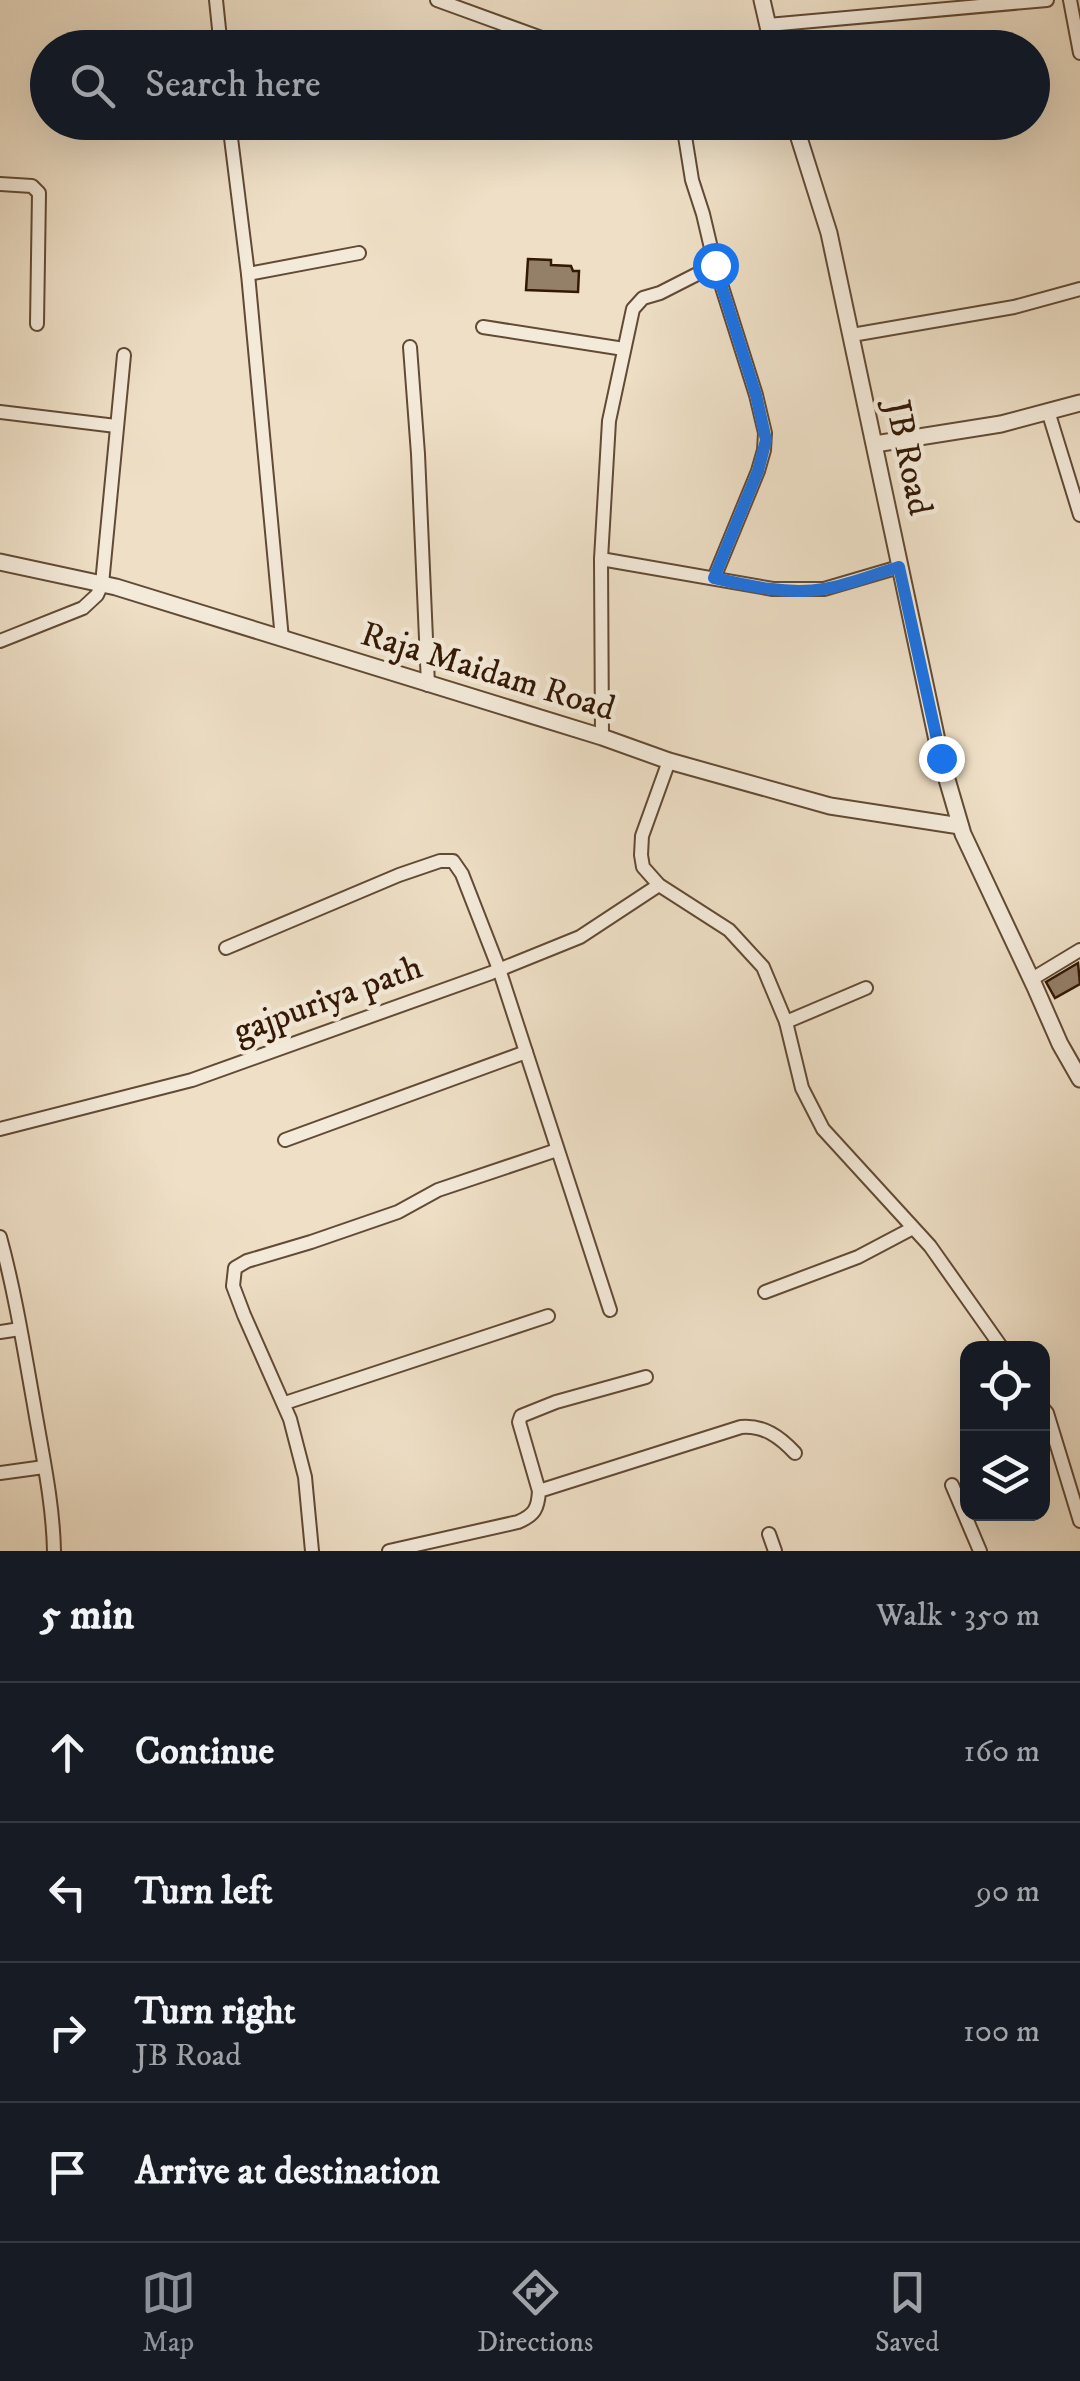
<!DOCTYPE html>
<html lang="en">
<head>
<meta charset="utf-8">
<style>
	:root { --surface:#171b24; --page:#20242c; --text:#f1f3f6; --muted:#9ea1a6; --line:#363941; --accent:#8c9099 }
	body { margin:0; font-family:"IM FELL DW Pica",serif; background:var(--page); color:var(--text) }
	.controls { position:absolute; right:30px; bottom:30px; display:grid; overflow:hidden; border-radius:20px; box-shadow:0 10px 40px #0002 }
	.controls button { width:90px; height:90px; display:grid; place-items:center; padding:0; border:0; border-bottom:2px solid var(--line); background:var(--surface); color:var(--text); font:50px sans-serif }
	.stop { position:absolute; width:30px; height:30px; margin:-22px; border:8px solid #1a73e8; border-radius:50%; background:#fff }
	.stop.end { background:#1a73e8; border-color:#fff; box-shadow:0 2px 10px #0008 }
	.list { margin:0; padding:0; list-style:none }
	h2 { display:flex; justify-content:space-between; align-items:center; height:130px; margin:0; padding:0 40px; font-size:42px }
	h2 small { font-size:32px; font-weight:400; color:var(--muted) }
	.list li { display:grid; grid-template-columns:65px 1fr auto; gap:30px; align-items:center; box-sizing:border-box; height:140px; padding:0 40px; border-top:2px solid var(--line) }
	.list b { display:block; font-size:38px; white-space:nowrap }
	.list p { margin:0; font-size:32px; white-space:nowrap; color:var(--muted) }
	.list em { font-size:32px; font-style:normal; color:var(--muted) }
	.icon { flex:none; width:55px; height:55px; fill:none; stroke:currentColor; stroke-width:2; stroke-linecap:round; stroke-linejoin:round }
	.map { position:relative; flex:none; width:1080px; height:1551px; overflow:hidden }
	.search { position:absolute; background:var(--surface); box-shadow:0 10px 40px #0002; left:30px; right:30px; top:30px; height:110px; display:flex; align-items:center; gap:25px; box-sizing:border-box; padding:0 35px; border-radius:55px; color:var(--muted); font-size:38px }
	.sheet { height:690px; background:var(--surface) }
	nav { display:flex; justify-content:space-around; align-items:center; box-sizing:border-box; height:140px; border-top:2px solid var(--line); background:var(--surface); font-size:28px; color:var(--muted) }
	nav a { display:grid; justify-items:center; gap:5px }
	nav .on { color:var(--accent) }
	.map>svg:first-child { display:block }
	.building { fill:#947f69; stroke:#331804; stroke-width:2.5 }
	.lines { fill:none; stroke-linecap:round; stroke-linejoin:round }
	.minor-casing { stroke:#624a34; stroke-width:16 }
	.tertiary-casing { stroke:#624a34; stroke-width:19 }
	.minor { stroke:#f4eada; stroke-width:12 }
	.tertiary { stroke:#f4eada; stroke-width:15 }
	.route { stroke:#1a73e8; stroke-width:12 }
	.labels { text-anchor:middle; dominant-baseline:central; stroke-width:9; stroke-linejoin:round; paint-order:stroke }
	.street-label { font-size:35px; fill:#331804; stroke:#f4eada }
</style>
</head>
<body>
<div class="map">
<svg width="1080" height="1551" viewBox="0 0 1080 1551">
	<rect width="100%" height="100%" fill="#eedfc6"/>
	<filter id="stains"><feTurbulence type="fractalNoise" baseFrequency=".002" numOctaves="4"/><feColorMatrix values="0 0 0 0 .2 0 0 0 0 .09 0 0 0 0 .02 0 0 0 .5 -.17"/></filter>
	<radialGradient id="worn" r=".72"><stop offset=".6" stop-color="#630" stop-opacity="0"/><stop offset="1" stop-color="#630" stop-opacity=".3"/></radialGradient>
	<!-- building -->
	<g class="building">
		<path d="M528,259L551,260V265L571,266L573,271H579L578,292L526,290Z"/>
		<path d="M1078,963L1080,984L1055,998L1046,982Z"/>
	</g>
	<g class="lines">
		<!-- minor casing -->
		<g class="minor-casing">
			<g id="minor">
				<path d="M216,0L221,48"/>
				<path d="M437,0L569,48"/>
				<path d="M1070,0L1080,53"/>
				<path d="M768,25L1047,0"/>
				<path d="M229,122L248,274L282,639"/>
				<path d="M685,122L684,130L692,180L703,214L715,265L756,395L765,433L764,450L758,471L714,578"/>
				<path d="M0,184L32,186L39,193L37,324"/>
				<path d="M248,274L359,253"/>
				<path d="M483,327L624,349"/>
				<path d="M852,335L1014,307L1080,289"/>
				<path d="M410,347L418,454L428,685"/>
				<path d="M1048,411L1080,515"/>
				<path d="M0,412L116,426"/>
				<path d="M601,559L773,589H824L899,567"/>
				<path d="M0,641L83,608L97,595L102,584L124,355"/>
				<path d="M602,737L601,559L609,421L633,309L643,298L660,293L715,265"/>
				<path d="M669,761L642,836L641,855L643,867L659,885L729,930L763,967L786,1022L802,1088L823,1129L930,1246L1002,1348"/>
				<path d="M226,948L399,875L440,861H453L462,874L499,969L610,1310"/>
				<path d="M1032,979L1080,950"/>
				<path d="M786,1022L866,988"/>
				<path d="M0,1129L192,1080L491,973L580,937L659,885"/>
				<path d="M285,1140L526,1052"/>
				<path d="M0,1237C15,1292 24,1349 34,1405C42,1453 53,1502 54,1551"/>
				<path d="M765,1292L858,1257L913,1228"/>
				<path d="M0,1332L20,1329"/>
				<path d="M285,1403L548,1316"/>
				<path d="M1042,1407L1047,1413L1080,1521"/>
				<path d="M0,1473L44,1467"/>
				<path d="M952,1485L980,1551"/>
				<path d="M539,1491L519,1422L521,1416L556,1402L646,1377"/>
				<path d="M769,1534L775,1551"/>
				<path d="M312,1551L305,1477L290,1419L244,1315L233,1286L235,1268L247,1261L311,1242L398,1212L438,1190L557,1150"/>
				<path d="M389,1551L518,1522C535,1515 538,1508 539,1491L741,1427C764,1425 780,1437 795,1453"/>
			</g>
		</g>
		<!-- tertiary casing -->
		<g class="tertiary-casing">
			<g id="tertiary">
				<path d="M762,0L773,48"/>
				<path d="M794,122L829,233L941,759L963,834L1035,987L1060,1044L1080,1079"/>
				<path d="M875,444L1001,424L1080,403"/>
				<path d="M0,562L116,587L602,737L669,761L830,806L960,826"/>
			</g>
		</g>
		<!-- minor -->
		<use href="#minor" class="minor"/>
		<!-- tertiary -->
		<use href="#tertiary" class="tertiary"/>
	</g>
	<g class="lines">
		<!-- route -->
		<path class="route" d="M715,265L756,395L766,440L758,471L714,578C749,586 788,595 824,589C849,585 875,574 899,567L941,758"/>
	</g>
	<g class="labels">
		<!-- street labels -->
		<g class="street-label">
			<text transform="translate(908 458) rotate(78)">JB Road</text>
			<text transform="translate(488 672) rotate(17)">Raja Maidam Road</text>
			<text transform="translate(328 1000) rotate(-20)">gajpuriya path</text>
		</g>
	</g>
	<rect width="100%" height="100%" filter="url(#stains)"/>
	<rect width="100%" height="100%" fill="url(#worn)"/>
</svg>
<div class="controls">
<button><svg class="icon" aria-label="locate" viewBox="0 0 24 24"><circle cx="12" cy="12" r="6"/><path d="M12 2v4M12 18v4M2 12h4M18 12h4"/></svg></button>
<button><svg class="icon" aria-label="layers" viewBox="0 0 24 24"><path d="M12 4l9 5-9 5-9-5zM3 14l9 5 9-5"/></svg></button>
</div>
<div class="stop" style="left:715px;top:265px"></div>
<div class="stop end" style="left:941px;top:758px"></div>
<div class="search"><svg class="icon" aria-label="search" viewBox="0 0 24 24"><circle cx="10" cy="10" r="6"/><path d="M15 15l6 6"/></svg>Search here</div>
</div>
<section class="sheet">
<h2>5 min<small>Walk · 350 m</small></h2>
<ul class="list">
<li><svg class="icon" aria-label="ahead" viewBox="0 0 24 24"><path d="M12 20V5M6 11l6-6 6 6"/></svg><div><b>Continue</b></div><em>160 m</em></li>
<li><svg class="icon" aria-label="left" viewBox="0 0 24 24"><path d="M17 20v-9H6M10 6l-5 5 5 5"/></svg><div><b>Turn left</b></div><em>90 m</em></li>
<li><svg class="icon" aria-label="right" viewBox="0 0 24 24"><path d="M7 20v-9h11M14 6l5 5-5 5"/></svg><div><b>Turn right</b><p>JB Road</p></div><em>100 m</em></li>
<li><svg class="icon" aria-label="arrive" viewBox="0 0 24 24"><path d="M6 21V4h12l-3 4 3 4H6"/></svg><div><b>Arrive at destination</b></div></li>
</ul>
</section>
<nav>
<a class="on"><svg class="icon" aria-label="map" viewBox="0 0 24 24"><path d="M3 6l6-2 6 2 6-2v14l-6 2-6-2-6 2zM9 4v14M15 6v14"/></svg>Map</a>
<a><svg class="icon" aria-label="directions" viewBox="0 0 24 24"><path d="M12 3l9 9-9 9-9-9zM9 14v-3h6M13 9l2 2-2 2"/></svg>Directions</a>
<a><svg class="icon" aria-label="saved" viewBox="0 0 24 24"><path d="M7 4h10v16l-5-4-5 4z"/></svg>Saved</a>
</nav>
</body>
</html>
